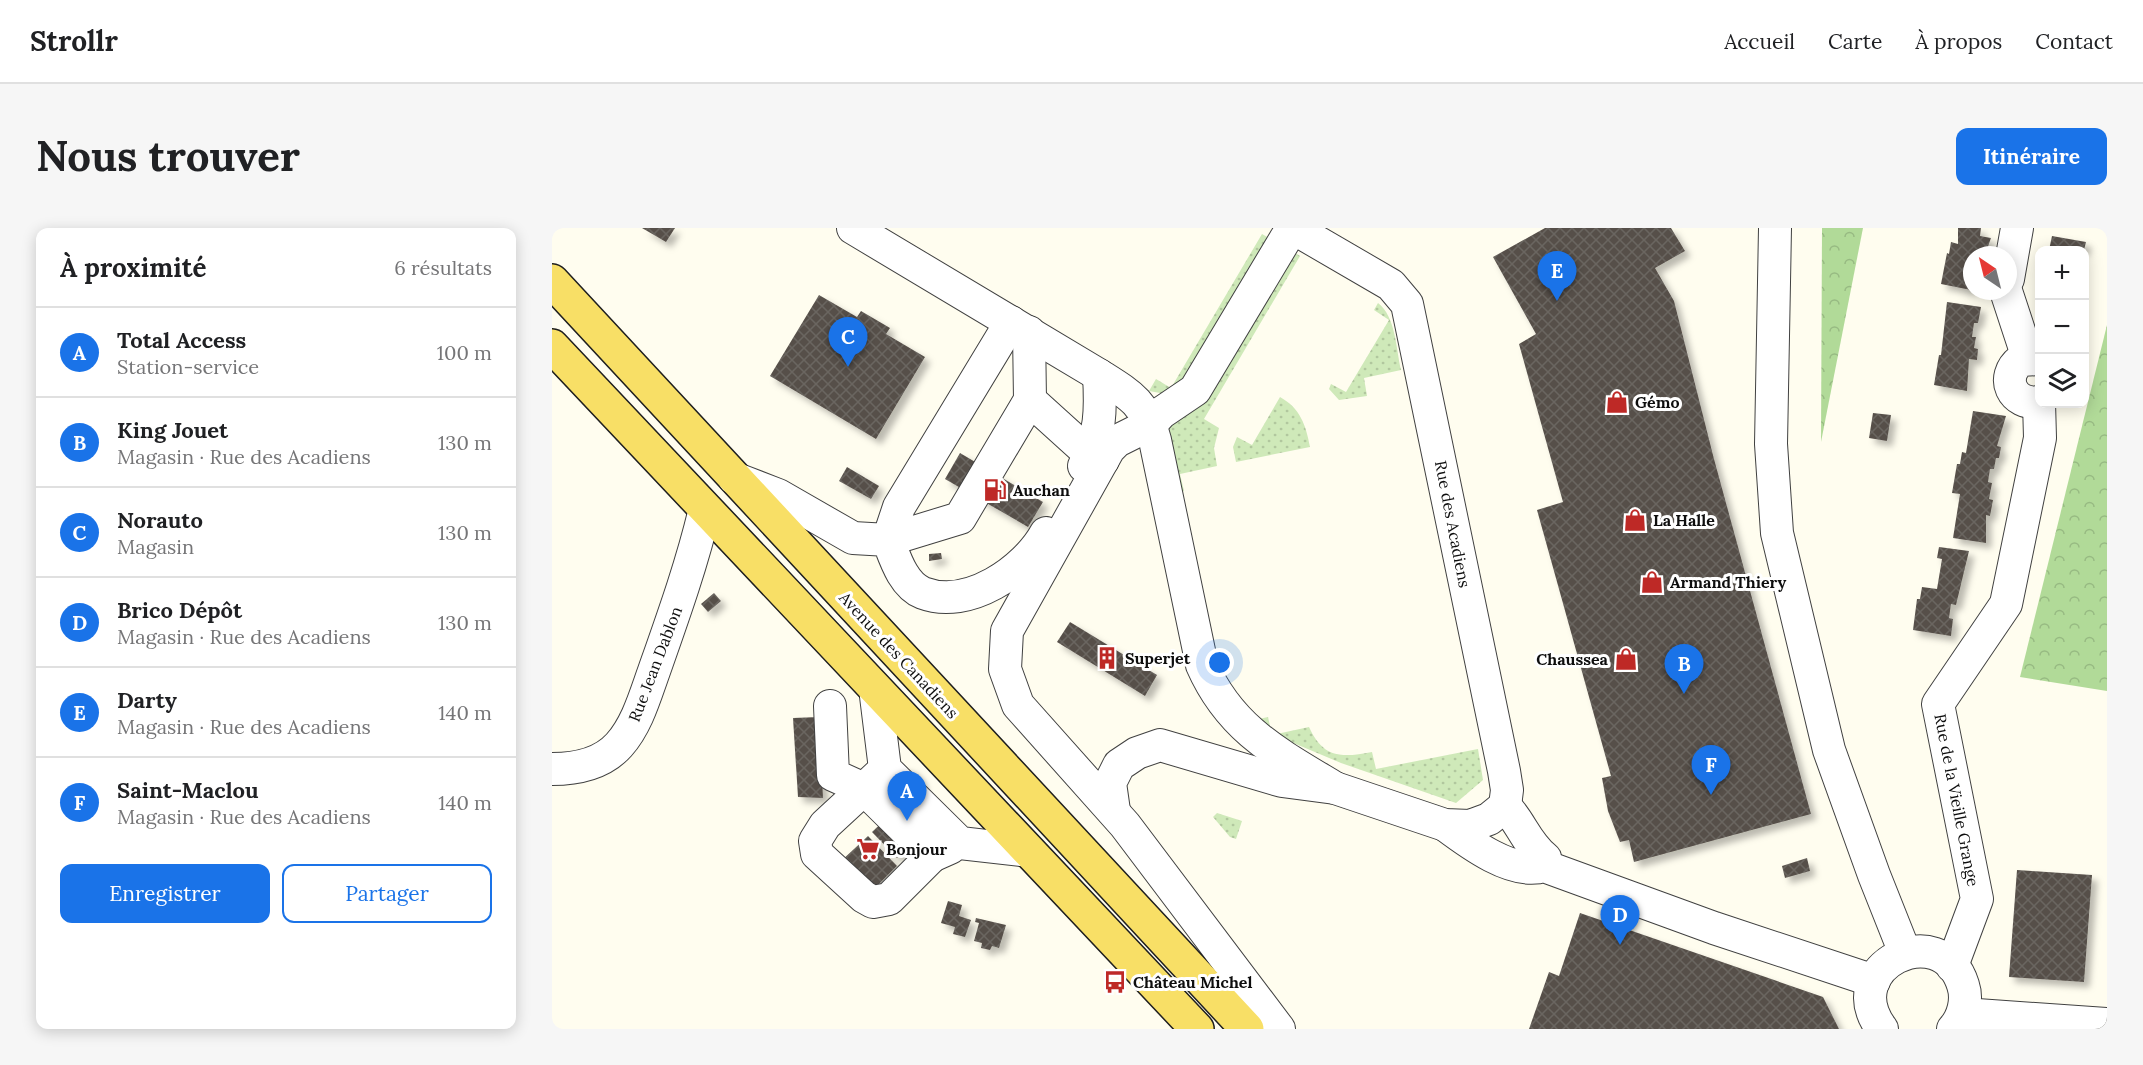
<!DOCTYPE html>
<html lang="fr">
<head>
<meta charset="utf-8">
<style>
	:root { --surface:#fff; --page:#f6f6f6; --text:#202124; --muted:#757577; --line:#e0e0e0; --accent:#1a73e8 }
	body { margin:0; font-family:Lora,serif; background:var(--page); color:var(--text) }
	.controls { position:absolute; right:18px; top:18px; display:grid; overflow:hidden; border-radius:12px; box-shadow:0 3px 15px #0003 }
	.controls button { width:54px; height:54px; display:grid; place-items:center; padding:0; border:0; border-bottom:2px solid var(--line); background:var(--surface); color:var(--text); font:30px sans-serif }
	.compass { position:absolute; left:1411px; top:18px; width:54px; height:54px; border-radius:50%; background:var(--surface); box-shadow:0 3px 15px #0003; rotate:325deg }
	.you { position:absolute; left:668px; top:435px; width:21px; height:21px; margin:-15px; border:4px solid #fff; border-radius:50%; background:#1a73e8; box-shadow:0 0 0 9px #1a73e833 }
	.badge { display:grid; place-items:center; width:39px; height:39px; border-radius:50%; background:var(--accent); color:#fff; font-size:20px; font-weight:700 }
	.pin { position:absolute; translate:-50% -50px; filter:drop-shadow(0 2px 3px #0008) }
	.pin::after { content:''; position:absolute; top:32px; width:21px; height:18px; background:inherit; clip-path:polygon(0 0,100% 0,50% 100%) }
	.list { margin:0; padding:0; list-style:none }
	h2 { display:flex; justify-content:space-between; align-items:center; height:78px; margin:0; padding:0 24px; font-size:26px }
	h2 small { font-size:20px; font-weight:400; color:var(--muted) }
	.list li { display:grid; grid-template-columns:39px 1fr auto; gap:18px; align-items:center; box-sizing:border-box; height:90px; padding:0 24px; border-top:2px solid var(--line) }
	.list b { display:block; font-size:22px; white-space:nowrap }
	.list p { margin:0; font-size:20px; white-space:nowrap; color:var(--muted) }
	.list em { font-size:20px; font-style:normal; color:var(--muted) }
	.actions { display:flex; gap:12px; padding:18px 24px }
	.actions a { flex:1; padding:14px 0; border:2px solid var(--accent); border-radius:12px; text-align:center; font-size:21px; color:var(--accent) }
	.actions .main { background:var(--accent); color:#fff }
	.icon { flex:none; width:33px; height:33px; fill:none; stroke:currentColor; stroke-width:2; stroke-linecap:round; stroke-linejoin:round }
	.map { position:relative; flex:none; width:1555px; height:801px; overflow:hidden; border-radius:12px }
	header { display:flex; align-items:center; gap:36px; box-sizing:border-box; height:84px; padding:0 30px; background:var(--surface); border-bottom:2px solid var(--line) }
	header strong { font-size:28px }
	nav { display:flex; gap:33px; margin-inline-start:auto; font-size:21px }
	.intro { display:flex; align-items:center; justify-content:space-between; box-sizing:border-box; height:144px; padding:0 36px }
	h1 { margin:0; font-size:42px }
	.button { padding:15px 27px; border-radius:12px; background:var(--accent); color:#fff; font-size:21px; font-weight:700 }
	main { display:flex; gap:36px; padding:0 36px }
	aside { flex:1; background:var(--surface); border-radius:12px; box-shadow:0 3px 15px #0003 }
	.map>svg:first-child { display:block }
	.grass { fill:url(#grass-dots) }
	.forest { fill:url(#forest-crowns) }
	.building { fill:url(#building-cross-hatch); filter:url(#shadow) }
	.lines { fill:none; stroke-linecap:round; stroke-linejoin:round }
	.minor-casing { stroke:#414141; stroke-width:34 }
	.major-casing { stroke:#1f1f1f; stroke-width:36 }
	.minor { stroke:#fff; stroke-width:32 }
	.major { stroke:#f8df66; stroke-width:33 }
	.labels { text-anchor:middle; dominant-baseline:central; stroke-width:6; stroke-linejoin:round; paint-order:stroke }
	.poi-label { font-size:16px; font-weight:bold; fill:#0e0e0e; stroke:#fff; text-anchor:start }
	.street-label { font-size:16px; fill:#0e0e0e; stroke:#fff }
</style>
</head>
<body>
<header>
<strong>Strollr</strong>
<nav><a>Accueil</a><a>Carte</a><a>À propos</a><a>Contact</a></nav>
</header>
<div class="intro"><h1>Nous trouver</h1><a class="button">Itinéraire</a></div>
<main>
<aside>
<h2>À proximité<small>6 résultats</small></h2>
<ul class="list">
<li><span class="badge">A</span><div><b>Total Access</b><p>Station-service</p></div><em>100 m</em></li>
<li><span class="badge">B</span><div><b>King Jouet</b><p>Magasin · Rue des Acadiens</p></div><em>130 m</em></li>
<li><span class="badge">C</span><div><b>Norauto</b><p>Magasin</p></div><em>130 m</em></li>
<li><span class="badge">D</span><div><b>Brico Dépôt</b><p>Magasin · Rue des Acadiens</p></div><em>130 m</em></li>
<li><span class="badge">E</span><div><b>Darty</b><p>Magasin · Rue des Acadiens</p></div><em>140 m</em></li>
<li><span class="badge">F</span><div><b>Saint-Maclou</b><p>Magasin · Rue des Acadiens</p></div><em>140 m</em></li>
</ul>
<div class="actions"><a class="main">Enregistrer</a><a>Partager</a></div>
</aside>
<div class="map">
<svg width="1555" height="801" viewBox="0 0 1555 801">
	<defs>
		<pattern id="grass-dots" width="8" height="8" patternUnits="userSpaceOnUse" patternTransform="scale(1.5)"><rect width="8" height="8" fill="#cfe9b9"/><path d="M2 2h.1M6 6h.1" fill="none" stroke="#b1c79e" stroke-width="1.8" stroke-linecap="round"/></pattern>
		<pattern id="forest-crowns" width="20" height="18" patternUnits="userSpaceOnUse" patternTransform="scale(1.5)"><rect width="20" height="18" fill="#b1da98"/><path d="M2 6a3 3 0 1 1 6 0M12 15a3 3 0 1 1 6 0" fill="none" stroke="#97ba82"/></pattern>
		<pattern id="building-cross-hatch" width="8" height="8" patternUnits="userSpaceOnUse" patternTransform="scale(1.5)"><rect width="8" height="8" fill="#57504a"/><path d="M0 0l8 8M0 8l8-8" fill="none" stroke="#6a6560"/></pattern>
		<filter id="shadow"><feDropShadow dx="5.5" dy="5.5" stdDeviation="3" flood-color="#0004"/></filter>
	</defs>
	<rect width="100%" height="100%" fill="#fffdef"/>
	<!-- grass -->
	<g class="grass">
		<path d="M710,6L717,10L637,151L614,166L597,163L604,151L619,160Z"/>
		<path d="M739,22L748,28L652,191L667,200L662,220L665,238L628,246L632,263L626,265L613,198Z"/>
		<path d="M826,75C844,89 844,121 849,142L812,150L815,168L787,172L777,161L779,156L794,164L837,92L822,82Z"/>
		<path d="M728,169C748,180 754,197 758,219L684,234L681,219L685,209L700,217Z"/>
		<path d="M716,489L720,507L757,499C771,530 789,530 820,524L824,541L926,521L931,552L904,575L789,535L732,511L727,515L705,495L707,491Z"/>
		<path d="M665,585L690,593L684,611L678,609L661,589Z"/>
	</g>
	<!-- forest -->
	<g class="forest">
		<path d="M1270,0H1311L1269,214Z"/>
		<path d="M1555,97V463L1468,449Z"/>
	</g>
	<!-- building -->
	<g class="building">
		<path d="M90,0H123L114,14Z"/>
		<path d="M993,0H1119L1133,23L1103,40L1122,73L1162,231L1259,586L1082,634L1077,612L1068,614L1056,583L1050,550L1059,548L985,282L1011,274L967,116L984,106L941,29Z"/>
		<path d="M1406,0H1429L1428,8L1439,10L1433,27H1420L1419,62L1389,56L1395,25L1397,26L1399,14L1406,16Z"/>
		<path d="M1500,8L1534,14L1532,22H1497Z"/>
		<path d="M267,67L305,89L309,83L338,100L334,106L373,129L324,211L218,148Z"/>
		<path d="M1395,74L1429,79L1426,95H1422L1420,109H1424L1422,120L1426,121L1425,132L1417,131L1415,163L1382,157L1387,127H1389Z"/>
		<path d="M1421,183L1454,188L1445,218L1449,219L1447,230H1444L1442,241H1438L1436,254L1440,255L1437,271L1441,272L1438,288L1434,287V315L1401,310L1408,266L1400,265L1405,236H1408L1410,224L1414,225Z"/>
		<path d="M1321,185L1339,187L1335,213L1317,210Z"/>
		<path d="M408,225L491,274L476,299L393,251Z"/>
		<path d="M295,239L327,258L319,271L287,253Z"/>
		<path d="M1387,319L1417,323L1404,377L1399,376L1397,390L1401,391L1399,408L1361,402L1365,371H1368L1370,359L1385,361L1390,331L1385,330Z"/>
		<path d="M389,325L390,331L377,333V326Z"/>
		<path d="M162,365L169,373L156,384L149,376Z"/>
		<path d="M518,394L605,447L593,468L505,414Z"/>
		<path d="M267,489L271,570L246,569L241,490Z"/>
		<path d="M363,563L388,589L345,630L320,604Z"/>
		<path d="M316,608L345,638L324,659L306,641L300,647L288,634Z"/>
		<path d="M1255,630L1258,643L1233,650L1230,638Z"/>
		<path d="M1465,642L1540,647L1532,754L1457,749Z"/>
		<path d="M396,673L410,677L407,688L419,692L413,709L401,706L403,699L389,695Z"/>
		<path d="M1028,685L1271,769L1287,801H977L997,744L1007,748Z"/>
		<path d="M424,690L454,697L447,720L440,718L438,722L429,720L430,715L422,713L427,695L423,694Z"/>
	</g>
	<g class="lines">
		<!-- minor casing -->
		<g class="minor-casing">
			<g id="minor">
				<path d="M301,0L547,147C577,166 594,175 603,212L650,437C678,501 725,525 783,560"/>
				<path d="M741,0L839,57L855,76L952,543L955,562L953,578"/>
				<path d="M1223,0L1219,216L1225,305L1277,522L1322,647L1353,725"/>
				<path d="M1456,51L1465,0"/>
				<path d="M1454,63L1476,130"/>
				<path d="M1488,131L1469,132C1447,149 1460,178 1488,174"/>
				<path d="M478,172L531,220L551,232"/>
				<path d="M532,238C549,207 549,181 547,147"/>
				<path d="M182,250L226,267L301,310L336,312C343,330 351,357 371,365C416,382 473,343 494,305"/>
				<path d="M336,312L408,290L478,172L477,104"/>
				<path d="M336,312L347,279L459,94"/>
				<path d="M323,460L333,541L408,615L477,623"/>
				<path d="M278,478L281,547L312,561L273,597L263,613L265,626L312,669L321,674L337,671L380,628"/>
				<path d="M0,541C24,541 50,536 67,517C85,497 93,468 102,443C121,389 140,336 153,281"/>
				<path d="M328,546L312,561L380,628L398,620"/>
				<path d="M953,578C969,594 974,615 993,630L992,638"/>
				<path d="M562,583L558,555L567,537L585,525L608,517L730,553L783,560L893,597L918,598L937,591L953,578"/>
				<path d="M893,597C917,615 961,648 992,638L1162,700L1322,753"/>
				<path d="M1400,738L1425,671L1386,476L1454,376L1488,210L1487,174"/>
				<path d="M1411,786L1555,796"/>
				<path d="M727,801L573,597L466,477L453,441L455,403L557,221L565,213L599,196L609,185L643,162L740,0"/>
				<path d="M1330,801C1283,739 1389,687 1411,757C1416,772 1411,790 1401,801"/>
			</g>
		</g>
		<!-- major casing -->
		<g class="major-casing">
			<g id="major">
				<path d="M0,53L695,801"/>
				<path d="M0,118L645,801"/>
			</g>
		</g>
		<!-- minor -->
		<use href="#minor" class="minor"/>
		<!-- major -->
		<use href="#major" class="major"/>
	</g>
	<!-- icons -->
	<defs>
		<g id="shop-bare" transform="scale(1.8)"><path d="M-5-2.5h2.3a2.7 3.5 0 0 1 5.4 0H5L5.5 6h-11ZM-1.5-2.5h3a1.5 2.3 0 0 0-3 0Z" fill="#be2926" stroke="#fff" stroke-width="2.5" paint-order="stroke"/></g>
		<g id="fuel-bare" transform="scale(1.8)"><path d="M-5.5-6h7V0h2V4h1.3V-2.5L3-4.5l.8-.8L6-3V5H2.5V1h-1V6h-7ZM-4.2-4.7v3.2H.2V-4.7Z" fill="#be2926" stroke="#fff" stroke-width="2.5" paint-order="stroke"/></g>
		<g id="building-bare" transform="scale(1.8)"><path d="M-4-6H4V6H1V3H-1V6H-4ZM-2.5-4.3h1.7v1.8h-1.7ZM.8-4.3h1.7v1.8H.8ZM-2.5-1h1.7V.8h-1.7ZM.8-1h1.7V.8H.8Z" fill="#be2926" stroke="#fff" stroke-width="2.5" paint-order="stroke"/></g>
		<g id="supermarket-bare" transform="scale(1.8)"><path d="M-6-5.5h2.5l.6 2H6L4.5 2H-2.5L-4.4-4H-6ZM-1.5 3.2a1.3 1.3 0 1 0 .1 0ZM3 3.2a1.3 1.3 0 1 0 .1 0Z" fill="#be2926" stroke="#fff" stroke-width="2.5" paint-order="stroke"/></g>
		<g id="bus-bare" transform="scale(1.8)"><path d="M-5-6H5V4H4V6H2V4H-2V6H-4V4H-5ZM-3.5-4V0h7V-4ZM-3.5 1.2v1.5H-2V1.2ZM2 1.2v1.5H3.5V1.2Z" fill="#be2926" stroke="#fff" stroke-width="2.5" paint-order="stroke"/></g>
	</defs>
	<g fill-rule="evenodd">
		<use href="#shop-bare" x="1065" y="174"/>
		<use href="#fuel-bare" x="443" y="262"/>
		<use href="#shop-bare" x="1083" y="292"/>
		<use href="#shop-bare" x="1100" y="354"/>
		<use href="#building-bare" x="555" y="430"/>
		<use href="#shop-bare" x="1074" y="431"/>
		<use href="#supermarket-bare" x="316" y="621"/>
		<use href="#bus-bare" x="563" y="754"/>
	</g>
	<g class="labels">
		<!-- poi labels -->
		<g class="poi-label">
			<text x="1083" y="174">Gémo</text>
			<text x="461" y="262">Auchan</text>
			<text x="1101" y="292">La Halle</text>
			<text x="1118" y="354">Armand Thiery</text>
			<text x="573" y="430">Superjet</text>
			<text x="1056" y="431" text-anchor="end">Chaussea</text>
			<text x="334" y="621">Bonjour</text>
			<text x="581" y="754">Château Michel</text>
		</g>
		<!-- street labels -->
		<g class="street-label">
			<text transform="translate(901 296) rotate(79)">Rue des Acadiens</text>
			<text transform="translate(347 427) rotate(47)">Avenue des Canadiens</text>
			<text transform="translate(103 436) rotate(-69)">Rue Jean Dablon</text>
			<text transform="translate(1405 572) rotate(79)">Rue de la Vieille Grange</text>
		</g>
	</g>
</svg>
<div class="controls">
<button>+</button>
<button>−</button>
<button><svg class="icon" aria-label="layers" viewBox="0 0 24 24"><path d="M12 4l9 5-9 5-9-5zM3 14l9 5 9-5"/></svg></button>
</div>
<svg class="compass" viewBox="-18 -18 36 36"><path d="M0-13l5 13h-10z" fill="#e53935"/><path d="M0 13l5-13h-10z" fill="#757577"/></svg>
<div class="you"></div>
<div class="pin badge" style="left:355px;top:593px">A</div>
<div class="pin badge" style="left:1132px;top:466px">B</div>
<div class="pin badge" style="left:296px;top:139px">C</div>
<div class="pin badge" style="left:1068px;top:717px">D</div>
<div class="pin badge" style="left:1005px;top:73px">E</div>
<div class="pin badge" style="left:1159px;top:567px">F</div>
</div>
</main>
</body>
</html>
